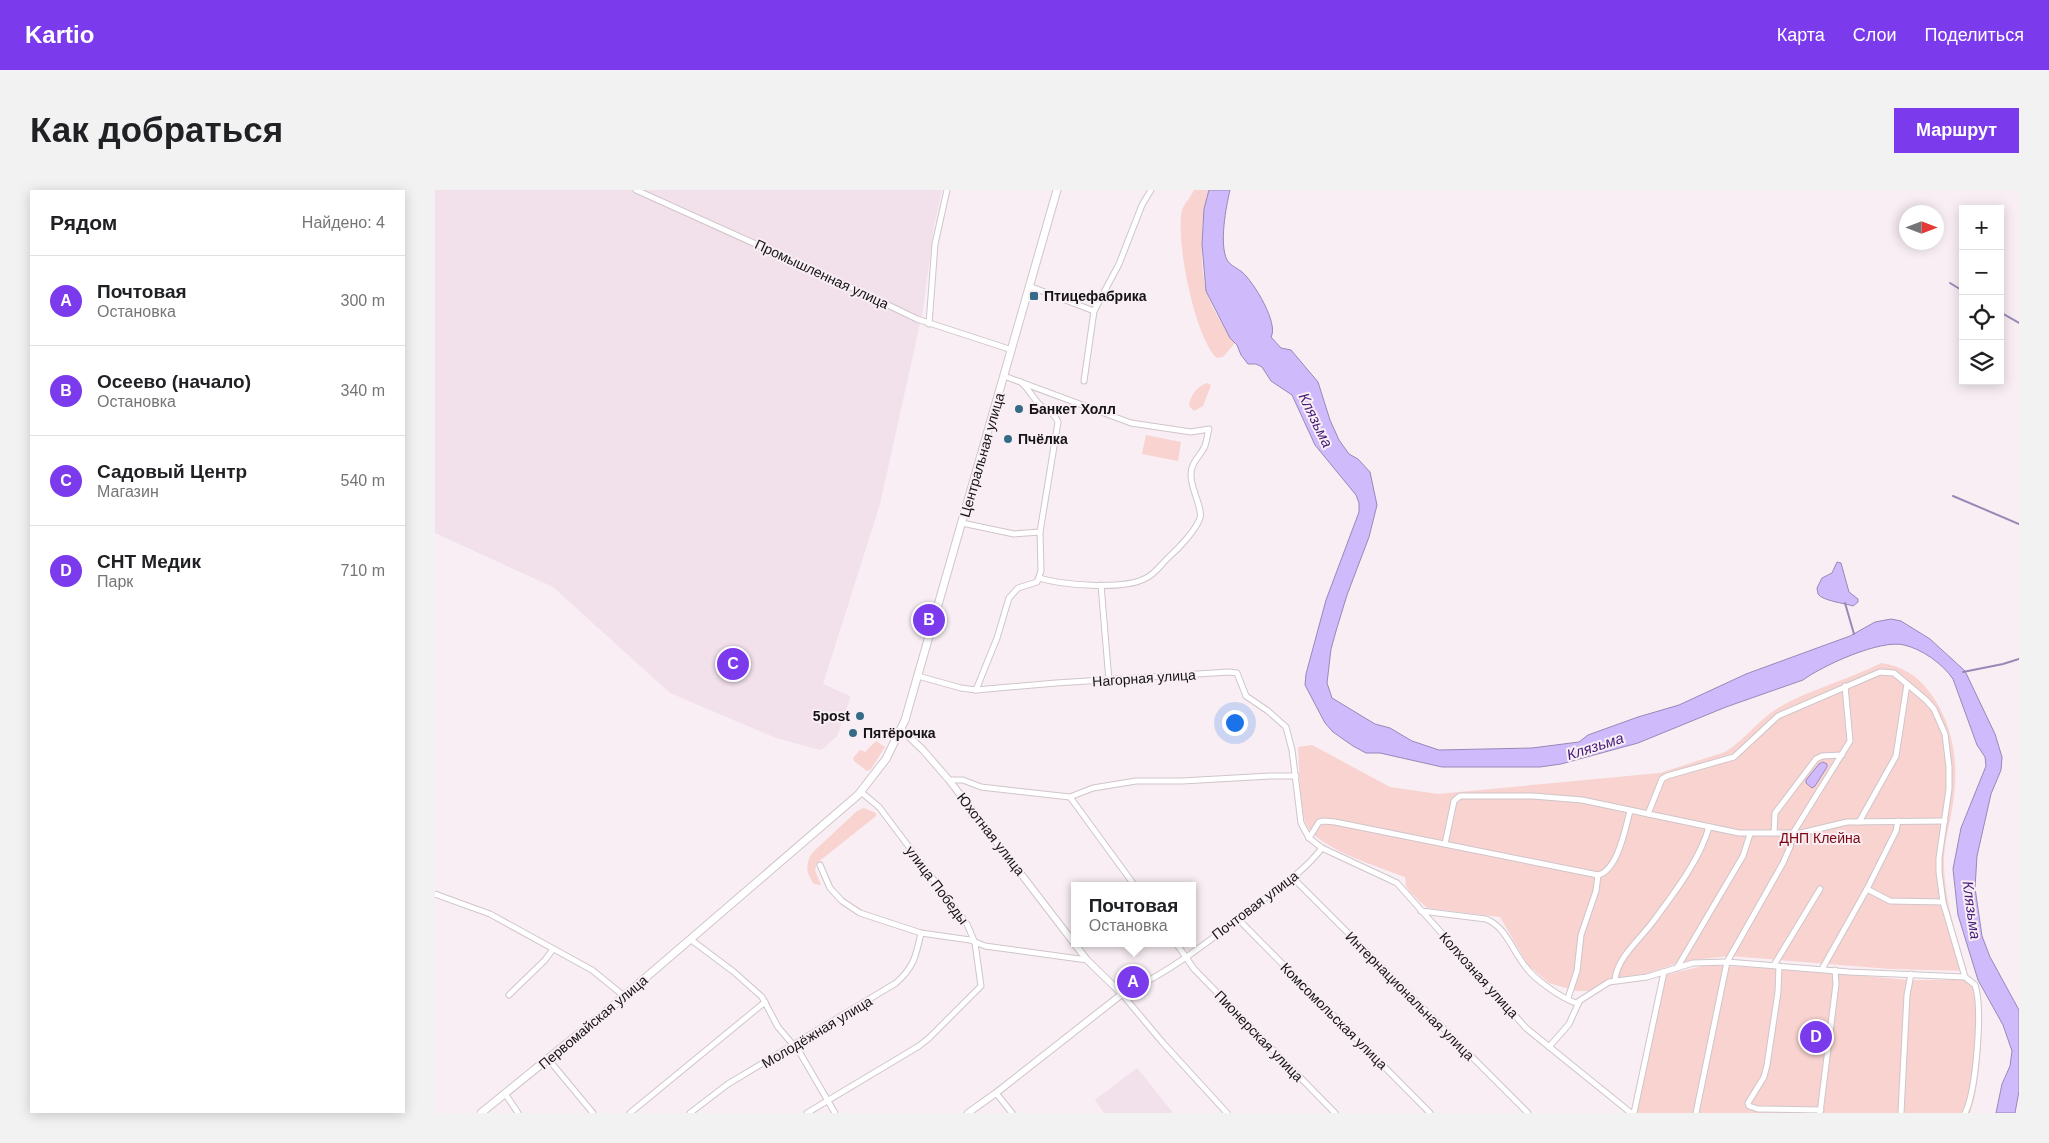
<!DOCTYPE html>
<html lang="ru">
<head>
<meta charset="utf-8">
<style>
	:root { --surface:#fff; --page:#f2f2f2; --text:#202124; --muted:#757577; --line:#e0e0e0; --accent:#7c3aed }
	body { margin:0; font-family:Arial,sans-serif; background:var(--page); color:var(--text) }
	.controls { position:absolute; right:15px; top:15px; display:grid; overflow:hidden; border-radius:0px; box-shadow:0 2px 12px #0003 }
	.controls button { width:45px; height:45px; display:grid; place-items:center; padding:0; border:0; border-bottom:1px solid var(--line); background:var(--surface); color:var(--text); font:25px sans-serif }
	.compass { position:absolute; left:1464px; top:15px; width:45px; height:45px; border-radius:50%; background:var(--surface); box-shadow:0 2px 12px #0003; rotate:90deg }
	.you { position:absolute; left:799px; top:532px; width:18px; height:18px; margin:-12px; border:4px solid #fff; border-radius:50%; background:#1a73e8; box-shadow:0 0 0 8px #1a73e833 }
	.badge { display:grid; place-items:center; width:32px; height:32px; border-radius:50%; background:var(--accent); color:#fff; font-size:16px; font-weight:700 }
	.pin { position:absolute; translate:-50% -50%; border:2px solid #fff; box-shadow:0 1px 5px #0006 }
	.popup { position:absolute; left:636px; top:692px; width:125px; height:65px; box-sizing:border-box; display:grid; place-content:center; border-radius:0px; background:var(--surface); filter:drop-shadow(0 1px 4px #0005); font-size:16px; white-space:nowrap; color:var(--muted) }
	.popup b { font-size:19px; color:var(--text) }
	.popup::after { content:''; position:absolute; left:50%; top:100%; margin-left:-10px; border:10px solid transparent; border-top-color:var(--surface) }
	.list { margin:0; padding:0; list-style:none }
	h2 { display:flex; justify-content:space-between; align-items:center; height:65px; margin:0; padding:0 20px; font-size:21px }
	h2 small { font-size:16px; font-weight:400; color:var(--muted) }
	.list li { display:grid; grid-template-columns:32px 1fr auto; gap:15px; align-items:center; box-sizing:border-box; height:90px; padding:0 20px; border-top:1px solid var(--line) }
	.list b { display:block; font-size:19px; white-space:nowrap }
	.list p { margin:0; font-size:16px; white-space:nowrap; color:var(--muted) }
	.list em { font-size:16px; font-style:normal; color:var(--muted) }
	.icon { flex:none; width:28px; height:28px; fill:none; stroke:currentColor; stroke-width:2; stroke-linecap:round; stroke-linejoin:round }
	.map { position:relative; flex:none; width:1584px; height:923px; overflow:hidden; border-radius:0px }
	header { display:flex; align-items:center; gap:30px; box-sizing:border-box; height:70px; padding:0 25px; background:var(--accent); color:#fff }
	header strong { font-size:24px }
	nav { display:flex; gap:28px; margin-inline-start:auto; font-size:18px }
	.intro { display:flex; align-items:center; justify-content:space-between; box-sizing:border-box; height:120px; padding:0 30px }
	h1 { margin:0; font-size:35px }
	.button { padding:12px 22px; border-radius:0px; background:var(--accent); color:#fff; font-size:18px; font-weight:700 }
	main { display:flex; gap:30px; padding:0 30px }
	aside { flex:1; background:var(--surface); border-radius:0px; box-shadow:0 2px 12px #0003 }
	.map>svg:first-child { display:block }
	.built { fill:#f2e0ea }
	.green { fill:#f8d3cf }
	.water { fill:#cfbafc; stroke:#9888b7 }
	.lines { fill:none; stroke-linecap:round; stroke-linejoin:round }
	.stream { stroke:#9888b7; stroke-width:2 }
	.minor-casing { stroke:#cfc5ca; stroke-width:7 }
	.tertiary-casing { stroke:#cfc5ca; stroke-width:8 }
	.secondary-casing { stroke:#cfc5ca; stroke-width:9 }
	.minor { stroke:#fff; stroke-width:5 }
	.tertiary { stroke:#fff; stroke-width:6 }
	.secondary { stroke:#fff; stroke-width:7 }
	.poi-dot { fill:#366b87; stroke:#f8eef4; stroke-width:2 }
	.labels { text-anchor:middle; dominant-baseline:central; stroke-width:4; stroke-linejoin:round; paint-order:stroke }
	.street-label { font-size:14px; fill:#161315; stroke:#f8eef4 }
	.poi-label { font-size:14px; font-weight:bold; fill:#161315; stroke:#f8eef4; text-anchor:start }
	.park-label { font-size:14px; fill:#7b040e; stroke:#f8eef4 }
	.water-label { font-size:15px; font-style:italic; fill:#471e7b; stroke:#f8eef4 }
</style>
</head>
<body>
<header>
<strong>Kartio</strong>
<nav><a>Карта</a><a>Слои</a><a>Поделиться</a></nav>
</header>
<div class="intro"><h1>Как добраться</h1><a class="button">Маршрут</a></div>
<main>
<aside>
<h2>Рядом<small>Найдено: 4</small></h2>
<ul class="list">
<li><span class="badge">A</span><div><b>Почтовая</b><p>Остановка</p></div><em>300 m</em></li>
<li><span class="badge">B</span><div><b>Осеево (начало)</b><p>Остановка</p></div><em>340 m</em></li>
<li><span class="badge">C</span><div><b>Садовый Центр</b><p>Магазин</p></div><em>540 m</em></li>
<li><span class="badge">D</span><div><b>СНТ Медик</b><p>Парк</p></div><em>710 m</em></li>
</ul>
</aside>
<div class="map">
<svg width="1584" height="923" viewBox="0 0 1584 923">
	<rect width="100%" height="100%" fill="#f8eef4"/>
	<!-- built -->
	<g class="built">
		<path d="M0,0H507L499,36L488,120L445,314L388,494L415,506L414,512L402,546L389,558L385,560L341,548L235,503L118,397L0,343Z"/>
		<path d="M702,878L711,889L738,923H669L660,910Z"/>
	</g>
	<!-- green -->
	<g class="green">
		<path d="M759,0H774C766,30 764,70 771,100C774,114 788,134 795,148L800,153L788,167L782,168C760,149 740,49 747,20C749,15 756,6 759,0Z"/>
		<path d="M772,193L776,195L768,216L759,221L754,216C755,206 762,196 772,193Z"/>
		<path d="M711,245L746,252L743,271L707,264Z"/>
		<path d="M1446,473C1468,476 1483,486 1496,504C1519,536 1524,575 1518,613C1515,635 1508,655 1509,677C1510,713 1522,747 1532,781L1455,779L1294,766L1267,769L1243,773L1214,783L1174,789L1154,801H1141L1114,793L1093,775L1065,727L992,718L974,701L971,696L970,687C946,678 883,658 872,636C865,624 864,574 863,557L877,555L955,597L1003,604L1225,583L1290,562C1310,550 1323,530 1343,518C1375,499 1413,490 1446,473Z"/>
		<path d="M441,551L450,557L436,579L432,581L419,571L418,568L425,560L430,562Z"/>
		<path d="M429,618L441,623V626L382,673L380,680L386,695L379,694C371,683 370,675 377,663L422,621Z"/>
		<path d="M1272,775L1348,779L1475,790H1540C1552,814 1545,898 1535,923H1202L1230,785Z"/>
	</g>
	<!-- water -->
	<g class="water">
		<path d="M774,0H795C791,17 784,54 792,70C796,76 802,78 807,82C819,92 844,134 836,147L846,158L856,160L883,192L895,230L904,250L914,264L923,269L935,282L942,315L934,347L912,405L901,441L896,459L892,493L897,508L940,534L955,538L977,551L1004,560L1097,558L1144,552L1153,545L1203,527L1244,515L1311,484L1415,446L1440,432L1456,429L1466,431L1495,449L1530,481L1560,544L1567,567L1566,580L1556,604L1542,666L1540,698L1547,746L1555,767L1584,820V901L1580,923H1561L1567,894L1575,876L1577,861L1568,835L1543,790L1523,725L1518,679L1526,638L1551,576L1550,567L1542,555L1518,489C1508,474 1487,459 1469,455C1445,449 1387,476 1368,490L1291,517L1203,553L1126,574L1105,577H1007L945,563H931L918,556L898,542L890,533L870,495L871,484L891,410L924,322V313L921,305L880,255L857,205L836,191L827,177L821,174H813L806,165L802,155L795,148L771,101L767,54L769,19Z"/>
		<path d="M1402,372L1406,373L1414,402L1423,409V412L1418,416C1409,413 1388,411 1383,404L1382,398L1387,388L1397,383Z"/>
		<path d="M1388,572L1392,574V577L1380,596L1377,598L1371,593V590L1384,574Z"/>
	</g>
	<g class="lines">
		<!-- stream -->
		<g class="stream">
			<path d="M1515,93L1528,101"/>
			<path d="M1565,122L1584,133"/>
			<path d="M1518,306L1584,334"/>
			<path d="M1410,413L1419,444"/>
			<path d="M1528,482L1568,474L1584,469"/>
		</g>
		<!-- minor casing -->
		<g class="minor-casing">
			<g id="minor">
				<path d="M201,0L420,99L482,129L577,160"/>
				<path d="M594,96L659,121"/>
				<path d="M494,134L500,54L512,0"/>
				<path d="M569,186L696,233L756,242L774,239C772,245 772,252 769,258C764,267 756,273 756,284C755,298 768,318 765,328C761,340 744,358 734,367C726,374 720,385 709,389C687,400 627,395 604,388"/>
				<path d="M649,191L659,121L684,74L707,15L716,0"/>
				<path d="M527,333L579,344L605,342"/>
				<path d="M666,395L674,491"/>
				<path d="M483,486L526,498L541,500L621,493L794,482L802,483L811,506L833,521L851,537L857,560L866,633L874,648L887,658L962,693L1091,838L1196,923"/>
				<path d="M541,500L562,448L574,408L583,398L602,392L606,381L605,342L623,232C619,222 612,221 605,215C598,208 594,199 586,192"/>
				<path d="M514,590H528L546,597L635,607L700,696"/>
				<path d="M635,607L658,598L701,591H747L835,586H861"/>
				<path d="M1213,624L1227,589L1232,586L1299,567L1343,526L1445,482L1459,483L1491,510L1499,519L1510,544L1514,577V599L1504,668V682L1508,712L1530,787"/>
				<path d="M1424,632L1461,566L1472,494"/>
				<path d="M1339,643L1340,623L1381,569L1387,566L1407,565"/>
				<path d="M874,648L884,632L889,631L900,632L1163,685C1183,680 1190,639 1195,621"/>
				<path d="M1010,654L1019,611L1025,606H1098L1147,610L1304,643H1366L1412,632L1510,631"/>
				<path d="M385,675L395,698L407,711L425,723L486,743L535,750L550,756L652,770"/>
				<path d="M858,688L1093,923"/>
				<path d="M1432,699L1455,711L1508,712"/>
				<path d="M0,704L55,724L157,780L189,806"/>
				<path d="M986,721L1051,729C1071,737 1077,760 1090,776C1099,789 1126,808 1141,813L1174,792L1212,787L1258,773L1292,772L1414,782L1530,787L1540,795C1548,818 1541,902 1530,923"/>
				<path d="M803,729L995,923"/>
				<path d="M255,749L299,782L327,807L343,837L365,863L400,923"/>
				<path d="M741,753L759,779L900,923"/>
				<path d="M1339,775L1385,699"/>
				<path d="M1344,776L1343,802L1332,875L1329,887L1313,913L1314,916L1323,919L1386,920"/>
				<path d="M1242,778L1308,666L1315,644"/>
				<path d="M1387,779L1432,699L1461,641L1463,631"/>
				<path d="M1180,790C1182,768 1204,750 1217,733C1237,706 1265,670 1274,637"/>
				<path d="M74,805L110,770L118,759"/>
				<path d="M1133,808L1142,781L1146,745L1161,701L1163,685"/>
				<path d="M1114,857L1134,834L1144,812"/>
				<path d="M114,870L158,923"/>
				<path d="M561,903L577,923"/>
				<path d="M71,905L83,923"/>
				<path d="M195,923L330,812"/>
				<path d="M255,923L293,894L461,793C479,777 481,766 486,743"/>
				<path d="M372,923L484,856L494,848L546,796L540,753L532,734L444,617L426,602"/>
				<path d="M792,923L728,853L687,804C736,782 781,746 824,713C847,696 870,680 887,658"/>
				<path d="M1199,923L1229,782"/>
				<path d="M1261,923L1292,772L1348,673L1355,657L1358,643L1415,551L1410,496"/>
				<path d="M1385,923L1401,794L1400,780"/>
				<path d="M1466,923L1472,805L1476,784"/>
			</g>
		</g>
		<!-- tertiary casing -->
		<g class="tertiary-casing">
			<g id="tertiary">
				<path d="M467,540L488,560L514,590L639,753"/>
				<path d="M533,923L561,903L687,804L652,770L639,753"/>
			</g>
		</g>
		<!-- secondary casing -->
		<g class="secondary-casing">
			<path id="secondary" d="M46,923L173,820L423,605L451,569L470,530L622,0"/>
		</g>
		<!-- minor -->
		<use href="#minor" class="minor"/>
		<!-- tertiary -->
		<use href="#tertiary" class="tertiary"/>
		<!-- secondary -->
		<use href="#secondary" class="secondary"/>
	</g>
	<!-- markers -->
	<g class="poi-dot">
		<rect x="594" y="101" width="10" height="10" rx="2.5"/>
		<circle cx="584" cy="219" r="5"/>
		<circle cx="573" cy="249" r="5"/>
		<circle cx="425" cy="526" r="5"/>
		<circle cx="418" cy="543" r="5"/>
	</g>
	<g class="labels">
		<!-- street labels -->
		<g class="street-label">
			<text transform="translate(387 84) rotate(25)">Промышленная улица</text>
			<text transform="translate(547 265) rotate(-74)">Центральная улица</text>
			<text transform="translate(709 488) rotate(-4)">Нагорная улица</text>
			<text transform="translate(556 644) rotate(52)">Юхотная улица</text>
			<text transform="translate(502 695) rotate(53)">улица Победы</text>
			<text transform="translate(820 715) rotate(-37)">Почтовая улица</text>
			<text transform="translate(1044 785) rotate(48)">Колхозная улица</text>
			<text transform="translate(975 806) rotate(45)">Интернациональная улица</text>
			<text transform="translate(899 826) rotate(45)">Комсомольская улица</text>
			<text transform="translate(158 832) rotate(-40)">Первомайская улица</text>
			<text transform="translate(382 842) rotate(-31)">Молодёжная улица</text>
			<text transform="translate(824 846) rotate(46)">Пионерская улица</text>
		</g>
		<!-- poi labels -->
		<g class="poi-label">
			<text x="609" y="106">Птицефабрика</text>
			<text x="594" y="219">Банкет Холл</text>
			<text x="583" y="249">Пчёлка</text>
			<text x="415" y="526" text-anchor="end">5post</text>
			<text x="428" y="543">Пятёрочка</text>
		</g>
		<!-- park labels -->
		<g class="park-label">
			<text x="1385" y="648">ДНП Клейна</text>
		</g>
		<!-- water labels -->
		<g class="water-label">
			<text transform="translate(881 230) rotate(64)">Клязьма</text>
			<text transform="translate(1160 556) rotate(-18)">Клязьма</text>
			<text transform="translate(1537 720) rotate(82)">Клязьма</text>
		</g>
	</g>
</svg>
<div class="controls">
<button>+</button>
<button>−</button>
<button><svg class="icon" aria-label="locate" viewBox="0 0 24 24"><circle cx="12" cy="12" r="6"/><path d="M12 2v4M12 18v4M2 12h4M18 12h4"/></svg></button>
<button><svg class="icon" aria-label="layers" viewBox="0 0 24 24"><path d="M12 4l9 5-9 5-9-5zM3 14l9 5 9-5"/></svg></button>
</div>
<svg class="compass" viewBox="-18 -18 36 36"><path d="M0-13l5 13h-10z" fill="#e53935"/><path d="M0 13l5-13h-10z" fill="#757577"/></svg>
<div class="you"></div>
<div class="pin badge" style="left:698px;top:792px">A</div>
<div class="popup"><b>Почтовая</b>Остановка</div>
<div class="pin badge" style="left:494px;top:430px">B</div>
<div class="pin badge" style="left:298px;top:474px">C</div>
<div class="pin badge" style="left:1381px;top:847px">D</div>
</div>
</main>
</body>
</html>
